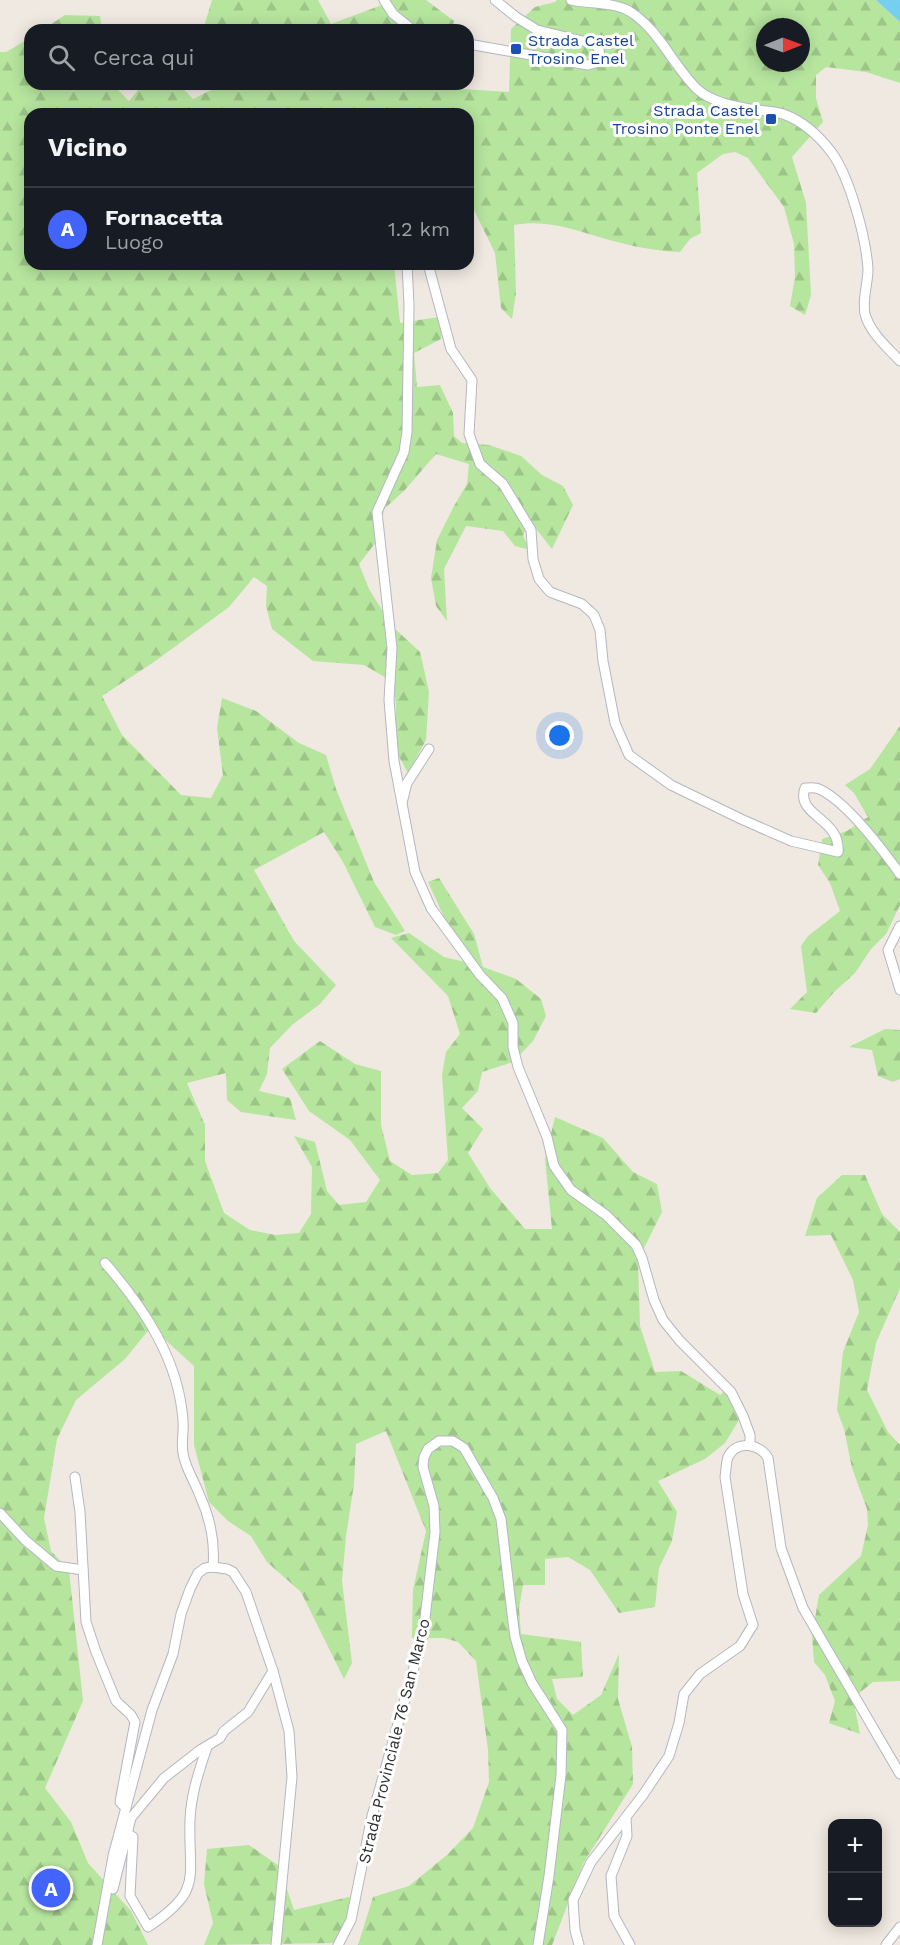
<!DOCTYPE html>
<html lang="it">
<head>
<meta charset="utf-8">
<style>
	:root { --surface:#171b24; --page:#242831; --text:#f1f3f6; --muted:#9ea1a6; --line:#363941; --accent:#4264fb }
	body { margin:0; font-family:"Work Sans",sans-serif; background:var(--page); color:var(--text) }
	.controls { position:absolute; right:18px; bottom:18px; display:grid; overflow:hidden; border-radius:12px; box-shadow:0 3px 15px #0003 }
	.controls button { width:54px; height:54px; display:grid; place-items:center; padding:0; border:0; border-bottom:2px solid var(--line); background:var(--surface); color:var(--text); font:30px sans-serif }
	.compass { position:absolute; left:756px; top:18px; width:54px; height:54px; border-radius:50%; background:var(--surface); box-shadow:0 3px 15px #0003; rotate:89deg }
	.you { position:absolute; left:560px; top:736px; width:21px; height:21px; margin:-15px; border:4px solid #fff; border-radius:50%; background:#1a73e8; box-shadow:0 0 0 9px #1a73e833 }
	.badge { display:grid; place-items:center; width:39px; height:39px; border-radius:50%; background:var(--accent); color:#fff; font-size:20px; font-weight:700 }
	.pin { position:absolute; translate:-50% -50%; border:3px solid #fff; box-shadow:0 2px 6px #0006 }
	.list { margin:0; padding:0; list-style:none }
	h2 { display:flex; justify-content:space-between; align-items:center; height:78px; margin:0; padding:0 24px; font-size:26px }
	h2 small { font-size:20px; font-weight:400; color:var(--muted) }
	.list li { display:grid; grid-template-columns:39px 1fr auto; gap:18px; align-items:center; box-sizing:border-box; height:84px; padding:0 24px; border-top:2px solid var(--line) }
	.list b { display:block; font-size:22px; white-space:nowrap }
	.list p { margin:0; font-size:20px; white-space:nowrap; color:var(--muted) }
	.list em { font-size:20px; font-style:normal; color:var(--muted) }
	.icon { flex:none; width:33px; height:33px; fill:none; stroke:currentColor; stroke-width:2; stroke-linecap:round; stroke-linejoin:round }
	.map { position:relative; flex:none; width:900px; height:1945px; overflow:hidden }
	.search { position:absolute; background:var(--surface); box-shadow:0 3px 15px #0003; left:24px; top:24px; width:450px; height:66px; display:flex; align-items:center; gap:15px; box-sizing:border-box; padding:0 21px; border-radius:18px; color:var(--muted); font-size:22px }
	.panel { position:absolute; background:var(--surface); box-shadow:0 3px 15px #0003; left:24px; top:108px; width:450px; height:162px; border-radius:18px }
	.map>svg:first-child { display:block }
	.forest { fill:url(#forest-firs); fill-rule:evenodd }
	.water { fill:url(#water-ripples) }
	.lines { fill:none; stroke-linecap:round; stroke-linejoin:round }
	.minor-casing { stroke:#b4b7c1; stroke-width:11 }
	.minor { stroke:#fff; stroke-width:9 }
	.transit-dot { fill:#1a4fb4; stroke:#fff; stroke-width:2 }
	.labels { text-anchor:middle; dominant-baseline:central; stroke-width:6; stroke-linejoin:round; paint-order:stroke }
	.transit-label { font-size:16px; fill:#164399; stroke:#fff; text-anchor:start }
	.street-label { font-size:16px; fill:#2e2e2e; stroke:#fff }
</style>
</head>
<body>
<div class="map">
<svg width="900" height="1945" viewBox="0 0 900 1945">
	<defs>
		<pattern id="forest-firs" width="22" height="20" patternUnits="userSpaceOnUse" patternTransform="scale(1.5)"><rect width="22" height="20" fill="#b6e59e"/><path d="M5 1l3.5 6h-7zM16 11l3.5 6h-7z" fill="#9dc588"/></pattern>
		<pattern id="water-ripples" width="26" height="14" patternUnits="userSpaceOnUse" patternTransform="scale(1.5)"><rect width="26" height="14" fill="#75cff0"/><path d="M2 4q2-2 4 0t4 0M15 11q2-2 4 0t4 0" fill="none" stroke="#66b2ce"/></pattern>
	</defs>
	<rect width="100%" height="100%" fill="#efe9e1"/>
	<!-- forest -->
	<g class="forest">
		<path d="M212,0H318L331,24L390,2V0H426L454,21L452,30H203Z"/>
		<path d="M557,0H876L900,22V83L866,72L826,67L816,75V98L823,122L792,157L806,203L811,295L805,315L790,306L795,277L794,244L784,207L748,158L735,152L723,154L697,173L701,233L690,239L680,252C655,251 630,246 606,239C574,230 548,219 514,225L516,293L512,319L501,308L495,253L473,208L468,211V114H30V264H394L400,323L445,316L441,339L414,353L417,387L440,385L453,413L454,436L462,443L489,445L521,456L542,475L563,486L573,505L552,549L529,520L523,536L530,550L515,546L503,531L466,526L444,569L447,621L436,606L431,578L437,540L454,506L467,484L469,464L436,454L404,491L384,509L380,537L359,564L369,589L392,626L420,652L429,692L426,740L408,773L396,751V706L393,682L364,665L313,661L272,629L266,606L267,586L254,577L229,607L154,662L102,696L122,735L181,795L211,798L223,775L217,728L222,698L256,711L299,743L326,755L336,789L374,882L405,931L396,935L375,927L343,862L324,832L254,870L294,941L336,985L320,1004L292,1025L270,1048L267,1074L259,1091L290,1098L296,1120L241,1112L227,1100L226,1073L187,1083L205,1125V1161L224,1213L250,1230L275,1235L299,1233L311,1214L312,1167L294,1136L315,1142L327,1191L339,1205L366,1202L380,1180L350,1140L309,1111L282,1069L320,1041L355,1064L381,1071V1125L390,1161L412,1175L438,1173L448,1160L442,1075L446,1052L460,1034L448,996L391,938L409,933L444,957L465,962L428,882L439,878L474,934L483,967L516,979L541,999L546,1016L533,1041L513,1062L482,1072L478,1091L462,1108L483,1129L468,1153L490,1188L525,1229H552L545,1159L555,1117L603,1138L633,1172L657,1184L662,1212L638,1260L640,1326L655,1372L681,1371L720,1395L725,1391L739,1420L725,1443L705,1459L658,1481L677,1512L672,1541L659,1568L655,1607L619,1613L590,1570L568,1557L545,1559V1585H523L519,1609L521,1634L581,1642L583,1677L552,1679L557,1699L573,1715L601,1695L619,1654L618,1699L632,1747L633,1784L584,1862L552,1945H358L373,1897L409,1886L447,1855L473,1828L489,1782L488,1750L476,1661L458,1642L444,1638H412L413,1590L426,1531L386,1431L356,1444L354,1484L346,1536L342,1581L352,1663L344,1679L301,1592L267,1562L251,1536L228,1521L209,1502L194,1445V1366L151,1327L125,1359L76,1400L57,1439L44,1518L51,1551L69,1570L83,1701L45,1788L71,1822L88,1863L131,1911L148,1945H0V52H6L30,38V84H112L129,101L143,84H179L193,99L223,84H447L462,89L509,92L511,29L535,7L555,2ZM765,27H801V63H765Z"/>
		<path d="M65,15L100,16L102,30H42Z"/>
		<path d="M900,726V905L886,934L871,949L855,973L834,992L816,1013L790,1009L807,992L801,946L808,936L840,911L830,883L818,865L822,839L847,831L868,817L854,793L845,785L870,769Z"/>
		<path d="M885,1029L900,1030V1079L893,1082L878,1076L872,1050L849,1047Z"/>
		<path d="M842,1175H865L882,1214L900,1232V1288L876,1343L867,1390L888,1432L900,1445V1681L873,1682L853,1698L860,1734L829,1723L835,1701L825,1675L814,1662L812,1636L819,1595L861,1556L868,1525L867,1509L852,1468L844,1429L837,1410L843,1352L859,1312L853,1280L831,1235L805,1236L817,1198Z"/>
		<path d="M249,1845L279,1866L294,1910L353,1896L349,1916L336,1943L204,1945L213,1923L204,1884L207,1849Z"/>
	</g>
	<!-- water -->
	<path class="water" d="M876,0H900V22L877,1Z"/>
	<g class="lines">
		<!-- minor casing -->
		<g class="minor-casing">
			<g id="minor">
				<path d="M384,0L393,14L413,30"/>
				<path d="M571,0C589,4 613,2 629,11C659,29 673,66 697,89C712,103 738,107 757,110C765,111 775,111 783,114C803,121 820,137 832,153C850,178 866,238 868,269C868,284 862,299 865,314C870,333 888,348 900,361"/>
				<path d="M468,44L588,65L595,63C601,57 601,50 595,44L537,30L516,17L495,0"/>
				<path d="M407,264L409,305L407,432L404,452L377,512L392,648L389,700L394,761L415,872L431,908L480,975L502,998L513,1023V1047L518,1067L547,1137L554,1166L571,1190L606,1215L636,1245L642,1258L654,1300L663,1320L680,1341L731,1392L743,1416L750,1435V1445"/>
				<path d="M428,264L451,349L472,380L469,434L480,464L503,484L531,530L533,559L539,579L550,592L582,604L594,615L600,630L603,661L615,723L629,755L671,785L741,819L791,841L838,852C841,818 795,816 805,788C809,788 815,787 819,789C846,801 882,849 900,874"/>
				<path d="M402,803L407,783L429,749"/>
				<path d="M900,926L888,950L900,990"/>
				<path d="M105,1263C144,1308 179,1360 183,1421C184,1431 181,1443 183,1453C185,1468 195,1482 200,1496C210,1518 215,1543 213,1567"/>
				<path d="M75,1477L80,1512L86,1622L96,1652L116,1701L131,1715L135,1722L120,1802L126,1808"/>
				<path d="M0,1513L25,1540L56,1566L83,1570"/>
				<path d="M626,1818L627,1836L611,1876L614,1916L630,1945"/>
				<path d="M127,1833L133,1837L130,1896L148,1927C204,1890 188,1878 190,1820C191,1794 199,1771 207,1747"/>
				<path d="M113,1889L131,1818L164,1778L200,1750L220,1738L224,1731L248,1712L273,1671"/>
				<path d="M97,1945L113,1856L152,1710L173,1654L181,1614L190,1589L198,1573L205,1568L213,1567L227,1569L233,1572L246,1592L273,1671L289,1731L292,1777L276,1945"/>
				<path d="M338,1945L351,1920L372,1816L423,1635L435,1532L434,1506L423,1467L424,1457L428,1449L439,1441H453L464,1448L493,1498L501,1519L512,1614L515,1637L522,1661L532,1683L562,1730L561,1775L549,1876L538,1945"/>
				<path d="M579,1945L575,1930L573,1900L591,1862L643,1795L669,1756L679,1723L684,1694L700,1674L740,1646L753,1625L743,1594L725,1477C726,1471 726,1463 728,1457C737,1439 760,1444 768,1458L781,1548L803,1608L900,1774"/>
				<path d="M886,1945L900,1927"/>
			</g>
		</g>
		<!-- minor -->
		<use href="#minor" class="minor"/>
	</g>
	<!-- markers -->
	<g class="transit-dot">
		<rect x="510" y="43" width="12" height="12" rx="3"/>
		<rect x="765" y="113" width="12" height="12" rx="3"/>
	</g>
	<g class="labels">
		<!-- transit labels -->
		<g class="transit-label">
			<text x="528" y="40">Strada Castel<tspan x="528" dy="18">Trosino Enel</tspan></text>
			<text x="759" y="110" text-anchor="end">Strada Castel<tspan x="759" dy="18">Trosino Ponte Enel</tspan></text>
		</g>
		<!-- street labels -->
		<g class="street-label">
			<text transform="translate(394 1741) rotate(-76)">Strada Provinciale 76 San Marco</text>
		</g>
	</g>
</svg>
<div class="controls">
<button>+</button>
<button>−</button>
</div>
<svg class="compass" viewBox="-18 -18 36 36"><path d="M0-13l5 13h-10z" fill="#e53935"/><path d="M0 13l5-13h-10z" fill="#9ea1a6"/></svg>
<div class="you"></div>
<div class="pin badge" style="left:51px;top:1888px">A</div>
<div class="search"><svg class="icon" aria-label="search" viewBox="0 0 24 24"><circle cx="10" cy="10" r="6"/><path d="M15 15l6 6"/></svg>Cerca qui</div>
<section class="panel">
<h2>Vicino<small></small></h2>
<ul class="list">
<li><span class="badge">A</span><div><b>Fornacetta</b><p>Luogo</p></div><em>1.2 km</em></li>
</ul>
</section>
</div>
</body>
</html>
